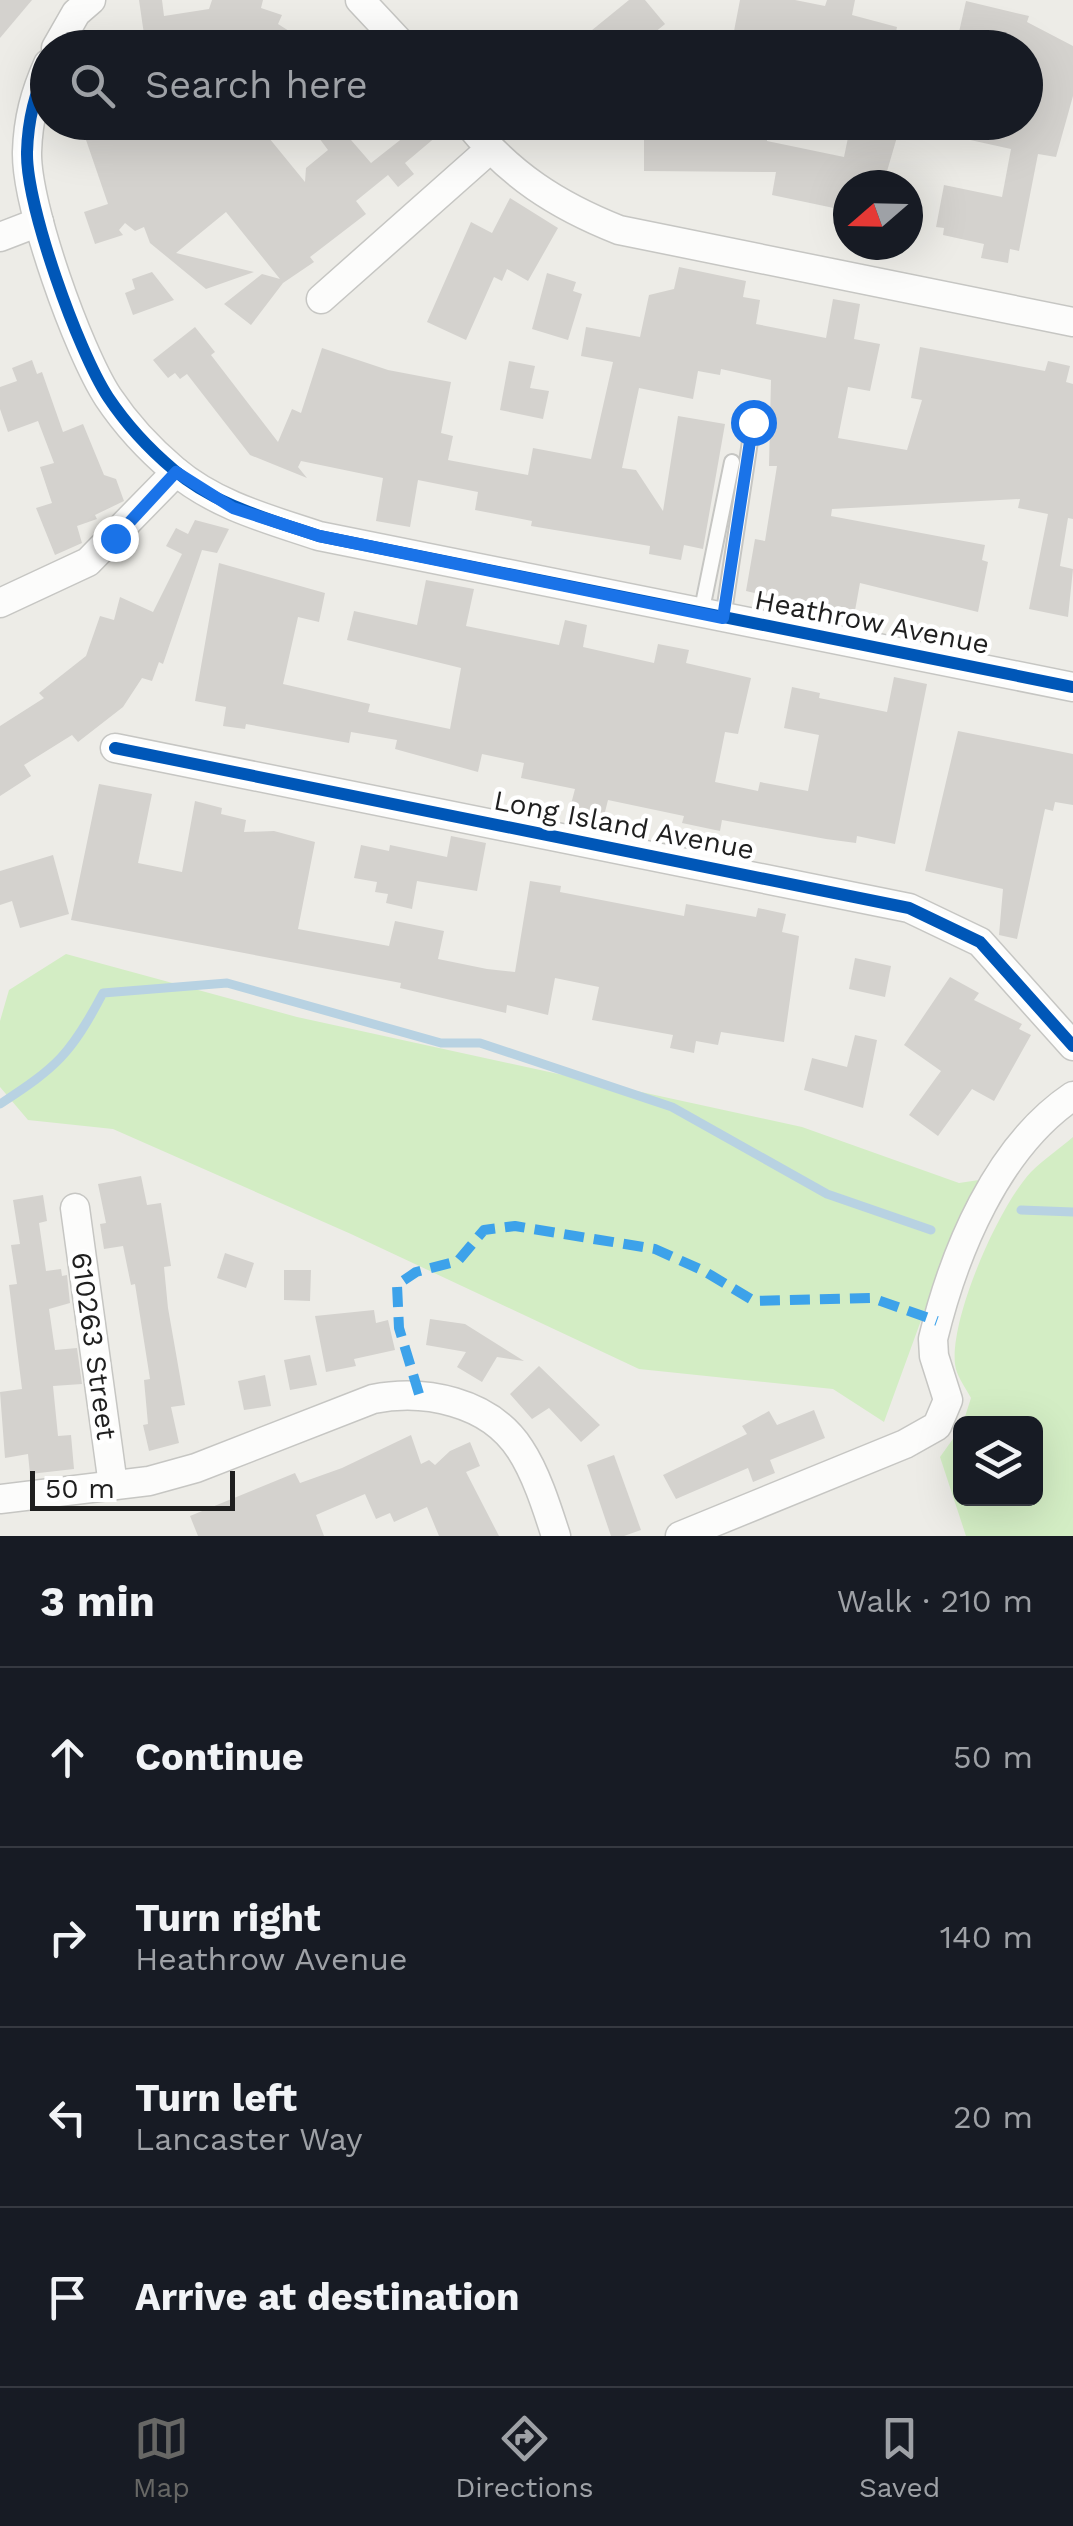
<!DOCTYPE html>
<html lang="en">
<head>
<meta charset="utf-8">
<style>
	:root { --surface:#171b24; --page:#242831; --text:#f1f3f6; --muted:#9ea1a6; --line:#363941; --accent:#676765 }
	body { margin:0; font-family:"Work Sans",sans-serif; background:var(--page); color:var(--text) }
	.controls { position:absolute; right:30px; bottom:30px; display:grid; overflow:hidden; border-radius:15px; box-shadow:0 10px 40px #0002 }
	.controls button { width:90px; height:90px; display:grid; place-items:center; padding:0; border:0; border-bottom:2px solid var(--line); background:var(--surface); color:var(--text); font:50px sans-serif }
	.compass { position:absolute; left:833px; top:170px; width:90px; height:90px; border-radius:50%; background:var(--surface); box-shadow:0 10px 40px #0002; rotate:250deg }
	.scale { position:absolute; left:30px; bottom:25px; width:205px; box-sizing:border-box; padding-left:10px; border:5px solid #1f1f1f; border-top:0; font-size:28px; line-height:35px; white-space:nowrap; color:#1f1f1f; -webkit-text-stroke:8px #fff; paint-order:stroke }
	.stop { position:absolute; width:30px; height:30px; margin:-22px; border:8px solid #1a73e8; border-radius:50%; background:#fff }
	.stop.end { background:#1a73e8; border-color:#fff; box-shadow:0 2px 10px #0008 }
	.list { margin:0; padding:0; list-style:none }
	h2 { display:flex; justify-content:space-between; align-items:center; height:130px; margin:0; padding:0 40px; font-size:42px }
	h2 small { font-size:32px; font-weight:400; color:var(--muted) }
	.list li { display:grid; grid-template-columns:65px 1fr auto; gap:30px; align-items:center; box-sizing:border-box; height:180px; padding:0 40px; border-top:2px solid var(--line) }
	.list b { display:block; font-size:38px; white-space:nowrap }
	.list p { margin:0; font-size:32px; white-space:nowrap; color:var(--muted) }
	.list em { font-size:32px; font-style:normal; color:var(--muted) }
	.icon { flex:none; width:55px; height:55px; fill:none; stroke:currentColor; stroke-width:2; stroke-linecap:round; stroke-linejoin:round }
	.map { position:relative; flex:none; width:1073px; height:1536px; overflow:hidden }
	.search { position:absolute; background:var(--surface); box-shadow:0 10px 40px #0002; left:30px; right:30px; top:30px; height:110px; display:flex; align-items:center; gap:25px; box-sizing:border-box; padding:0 35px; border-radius:55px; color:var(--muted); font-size:38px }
	.sheet { height:850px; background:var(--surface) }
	nav { display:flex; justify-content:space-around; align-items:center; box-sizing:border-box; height:140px; border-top:2px solid var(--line); background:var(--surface); font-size:28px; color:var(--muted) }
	nav a { display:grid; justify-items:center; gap:5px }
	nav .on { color:var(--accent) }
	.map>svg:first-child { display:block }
	.grass { fill:#d3edc4 }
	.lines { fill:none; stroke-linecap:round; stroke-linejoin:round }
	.stream { stroke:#b8d2e2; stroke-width:9 }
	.building { fill:#d4d2ce }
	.service-casing { stroke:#c6c6c3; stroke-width:18 }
	.minor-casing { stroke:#c6c6c3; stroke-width:31 }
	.service { stroke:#fcfcfb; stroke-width:14 }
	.minor { stroke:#fcfcfb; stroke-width:28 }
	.quiet { stroke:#3da2ea; stroke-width:10; stroke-dasharray:20 10; stroke-linecap:butt }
	.cycleway-casing { stroke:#fff; stroke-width:19 }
	.cycleway { stroke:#0057b8; stroke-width:12 }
	.route { stroke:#1a73e8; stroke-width:12 }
	.labels { text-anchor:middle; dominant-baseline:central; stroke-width:9; stroke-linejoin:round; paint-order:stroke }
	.street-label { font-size:28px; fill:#1f1f1f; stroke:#fff }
</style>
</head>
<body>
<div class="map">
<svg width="1073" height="1536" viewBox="0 0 1073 1536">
	<rect width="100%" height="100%" fill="#edece7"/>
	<!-- grass -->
	<g class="grass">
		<path d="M66,954L297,1017L802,1127L959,1183L979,1180L943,1260L884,1422L833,1389L639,1369L351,1234L113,1129L28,1120L0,1087V1021L9,990Z"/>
		<path d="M1073,1137V1536H966L940,1457L960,1429V1498H1036V1424L963,1423L971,1398C965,1387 956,1375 955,1364C950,1317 999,1206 1031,1172C1044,1159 1059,1149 1073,1137Z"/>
	</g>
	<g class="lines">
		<!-- stream -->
		<g class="stream">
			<path d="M0,1104C57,1067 71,1054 103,993L227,983L441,1043H480L672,1107L827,1194L931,1230"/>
			<path d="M1021,1210L1073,1212"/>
		</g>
	</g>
	<!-- building -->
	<g class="building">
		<path d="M0,0H32L0,38Z"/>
		<path d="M139,0H162L164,16L209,9L212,0H263L261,8L282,15L278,24L316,48H146Z"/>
		<path d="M629,0H645L665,24L636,48H570Z"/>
		<path d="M740,0H795L825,6L827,0H855L852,15L897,27L893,48H826L734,31Z"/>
		<path d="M966,1L1029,16L1027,22L1073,46V96L1056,157L1038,154L1019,251L1010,249L1008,263L981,258L984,244L943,235L944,228L936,227L944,185L1002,197L1011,149L934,132L935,122H1026V48H986L988,39L959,32Z"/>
		<path d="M127,122H198L209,135L224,122H256L305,182L306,168L328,150L307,122H370L351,140L371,163L423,122L450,125L405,163L414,174L398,187L388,175L356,201L366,214L310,257L314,262L283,283L251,325L224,304L262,274L280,279L226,212L176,253L254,272L206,289L150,243L144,227L135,231L125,223L119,230L123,235L95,244L84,212L108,204L85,137Z"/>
		<path d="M644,122H767V141L844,157L850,128L897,137L883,185H848V211L772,195L776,172L644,171Z"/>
		<path d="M510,198L558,228L528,281L507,269L502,281L494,277L466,340L427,322L471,222L492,233Z"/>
		<path d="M679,267L746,281L743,297L760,300L756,324L826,338L833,299L860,304L854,339L880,344L870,391L848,387L838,438L907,450L922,400L911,398L920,347L1045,371L1048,361L1070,366L1066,382L1073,384V519L1068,518L1060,566L1073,569L1068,617L1029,609L1048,514L1018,508L1020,499L832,509L831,516L985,545L982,560L988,562L978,612L860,583L854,616L746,591L755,539L765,541L777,466H769L771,380L721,369L720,375L698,371L693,399L639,388L622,468L636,470L663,511L678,416L725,424L703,549L684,545L681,560L649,554L650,546L531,526L532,521L475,510L478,492L418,480L410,527L376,521L383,478L301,461L298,467L307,478L250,455L187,374L180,379L175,373L168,378L153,360L195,327L215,352L211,355L278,442L292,409L301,413L322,348L388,370L451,382L441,433L453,436L448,460L528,475L533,448L591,459L613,362L581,356L586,327L640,337L649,295L674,289Z"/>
		<path d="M152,272L174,300L133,315L125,293L135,289L132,279Z"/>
		<path d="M547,273L576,282L573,291L582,294L568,340L532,329Z"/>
		<path d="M32,360L37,374L42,372L63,432L83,424L104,475L116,479L124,501L95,515L97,519L77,526L82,543L55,555L36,508L52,503L40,467L54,463L38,421L8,432L0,409V387L17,381L12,368Z"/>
		<path d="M509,361L535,366L530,388L549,391L543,419L500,410Z"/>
		<path d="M195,520L229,529L217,553L202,550L163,664L159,662L152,681L142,678L123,707L78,742L72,735L24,765L31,776L0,796V726L44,698L39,693L86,656L100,616L114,620L120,597L153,612L182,554L166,546L176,528L188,534Z"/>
		<path d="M219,563L325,593L319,622L298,617L283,684L370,704L368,712L450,729L461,668L347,640L354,611L417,625L426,580L474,589L466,626L559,645L565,620L587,625L583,647L654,663L658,644L689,650L686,663L751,678L738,734L725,732L715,782L758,791L760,782L808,791L819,735L784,728L792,687L820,693L819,698L887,712L894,677L927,684L895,844L857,836L856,843L826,839L722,820L720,831L682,823L684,816L608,800L604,816L570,808L575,789L521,778L524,763L482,754L478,772L395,749L397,740L351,732L349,743L246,724L245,729L223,726L226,707L195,701Z"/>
		<path d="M958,731L1073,754V805L1055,802L1053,811L1045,809L1017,939L999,935L1003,889L925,871Z"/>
		<path d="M99,784L152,794L138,863L182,872L195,801L222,808L221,814L246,820L244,832L274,831L315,842L298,929L389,946L395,921L444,931L438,959L487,969L515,972L530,881L561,886L560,892L684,916L686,904L756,917L758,908L786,914L782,932L799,936L784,1042L721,1032L718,1045L696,1041L694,1053L670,1048L673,1035L592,1020L599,987L555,978L548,1015L507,1005L506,1013L400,988L401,983L71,920Z"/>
		<path d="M451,836L486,843L477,891L417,881L412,909L386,903L388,894L375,892L377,882L354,878L361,845L389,851L390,845L447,857Z"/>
		<path d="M53,855L69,914L20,928L12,901L0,905V871Z"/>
		<path d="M855,958L891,966L885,997L849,989Z"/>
		<path d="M950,977L979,993L974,1000L1022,1024L1019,1029L1031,1035L994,1101L972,1089L938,1136L909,1115L941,1071L904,1045Z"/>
		<path d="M855,1035L877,1040L863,1108L804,1090L812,1058L847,1067Z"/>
		<path d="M141,1176L147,1205L161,1203L171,1266L164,1267L168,1308L185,1405L171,1407L179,1443L149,1451L143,1425L148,1424L144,1380L150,1379L135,1284L131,1285L123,1246L104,1249L100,1224L106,1223L98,1184Z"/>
		<path d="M43,1195L47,1221L39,1223L46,1271L61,1269L62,1276L67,1275L70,1303L49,1309L55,1350L77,1348L82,1384L53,1386L58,1436L71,1435L74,1469L30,1474L28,1454L5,1458L0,1392L22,1389L9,1285L17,1284L11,1245L20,1244L13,1200Z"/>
		<path d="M225,1253L254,1263L246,1288L217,1278Z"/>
		<path d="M284,1270H311L310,1301L284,1300Z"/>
		<path d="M374,1310L376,1323L388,1320L395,1350L354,1359L356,1366L326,1372L315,1316Z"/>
		<path d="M430,1319L465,1324L524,1361L497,1357L482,1382L457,1367L466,1352L426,1345Z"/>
		<path d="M310,1355L317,1385L290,1390L284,1360Z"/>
		<path d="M539,1366L600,1425L581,1442L549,1408L532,1419L510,1394Z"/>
		<path d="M265,1375L271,1406L244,1410L238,1381Z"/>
		<path d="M814,1410L825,1438L770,1460L775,1473L753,1482L748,1468L676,1499L663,1475L747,1434L742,1426L769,1411L777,1425Z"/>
		<path d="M411,1435L421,1464L429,1460L435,1465L450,1451L470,1442L480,1466L466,1472L499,1536H439L427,1507L394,1522L390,1513L376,1519L365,1494L316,1515L324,1536H198L190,1516L295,1473L300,1483L342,1468Z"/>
		<path d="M614,1455L641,1530L624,1536H611L587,1465Z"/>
	</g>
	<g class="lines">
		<!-- service casing -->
		<g class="service-casing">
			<g id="service">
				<path d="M701,614L732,462"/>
				<path d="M723,618L753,422"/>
			</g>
		</g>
		<!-- minor casing -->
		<g class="minor-casing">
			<g id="minor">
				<path d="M360,0L405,48"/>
				<path d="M56,48L76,13L91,0"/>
				<path d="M48,64C35,93 28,119 27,152C26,206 78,351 108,397C126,424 149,449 174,470C215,505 268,519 319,536L1073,687"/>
				<path d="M467,122C510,175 556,205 619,230L1073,322"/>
				<path d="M0,237L39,222"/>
				<path d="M321,299L489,150"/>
				<path d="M0,603L88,562L176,472"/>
				<path d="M115,748L909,908L980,942L1073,1046"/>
				<path d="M75,1208L113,1485"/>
				<path d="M0,1499L149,1481L196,1468L373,1399C424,1389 489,1401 520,1449C536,1473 547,1508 556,1536"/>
				<path d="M680,1536L905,1444L937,1426L948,1400L934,1356L933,1339C954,1252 997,1147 1073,1096"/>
			</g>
		</g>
		<!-- service -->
		<use href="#service" class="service"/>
		<!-- minor -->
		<use href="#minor" class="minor"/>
		<!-- quiet -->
		<path class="quiet" d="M419,1394L399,1328L397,1285L416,1272L458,1261L484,1230L515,1226L655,1249L704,1271L754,1301L872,1298L937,1321"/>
		<!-- cycleway casing -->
		<g class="cycleway-casing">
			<g id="cycleway">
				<path d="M48,64C35,93 28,119 27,152C26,206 78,351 108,397C126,424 149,449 174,470C215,505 268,519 319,536L1073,687"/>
				<path d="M115,748L909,908L980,942L1073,1046"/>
			</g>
		</g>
		<!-- cycleway -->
		<use href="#cycleway" class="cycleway"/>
	</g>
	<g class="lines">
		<!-- route -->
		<path class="route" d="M115,538L176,472L233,508L319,536L723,618L753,422"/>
	</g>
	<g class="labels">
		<!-- street labels -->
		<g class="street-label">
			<text transform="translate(872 622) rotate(11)">Heathrow Avenue</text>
			<text transform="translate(624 825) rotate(11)">Long Island Avenue</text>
			<text transform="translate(94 1346) rotate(82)">610263 Street</text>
		</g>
	</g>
</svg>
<div class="controls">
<button><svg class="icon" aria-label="layers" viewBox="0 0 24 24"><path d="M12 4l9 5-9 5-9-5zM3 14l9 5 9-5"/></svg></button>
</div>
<svg class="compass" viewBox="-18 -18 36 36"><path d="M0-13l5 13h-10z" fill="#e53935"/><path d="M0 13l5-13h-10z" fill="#9ea1a6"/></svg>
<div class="scale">50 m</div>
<div class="stop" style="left:753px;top:422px"></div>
<div class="stop end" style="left:115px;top:538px"></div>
<div class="search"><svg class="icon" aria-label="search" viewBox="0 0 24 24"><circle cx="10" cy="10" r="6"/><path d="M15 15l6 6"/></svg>Search here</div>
</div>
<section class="sheet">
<h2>3 min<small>Walk · 210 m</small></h2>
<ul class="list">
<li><svg class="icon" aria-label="ahead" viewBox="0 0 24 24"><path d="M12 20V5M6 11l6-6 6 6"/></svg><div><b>Continue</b></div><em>50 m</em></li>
<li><svg class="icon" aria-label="right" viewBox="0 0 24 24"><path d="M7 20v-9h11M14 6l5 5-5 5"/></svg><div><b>Turn right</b><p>Heathrow Avenue</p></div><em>140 m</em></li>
<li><svg class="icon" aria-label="left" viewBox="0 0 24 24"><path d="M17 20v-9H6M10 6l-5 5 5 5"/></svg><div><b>Turn left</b><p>Lancaster Way</p></div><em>20 m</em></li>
<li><svg class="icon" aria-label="arrive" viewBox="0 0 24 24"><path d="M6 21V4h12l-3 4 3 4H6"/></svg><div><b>Arrive at destination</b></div></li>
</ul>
</section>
<nav>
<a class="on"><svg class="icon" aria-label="map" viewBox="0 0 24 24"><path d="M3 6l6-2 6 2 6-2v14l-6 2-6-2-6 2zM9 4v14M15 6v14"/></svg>Map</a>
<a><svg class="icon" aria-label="directions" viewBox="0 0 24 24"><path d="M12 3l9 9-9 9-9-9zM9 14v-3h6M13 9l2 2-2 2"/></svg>Directions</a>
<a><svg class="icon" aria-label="saved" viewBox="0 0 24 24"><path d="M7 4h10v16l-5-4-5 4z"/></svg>Saved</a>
</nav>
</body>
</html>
